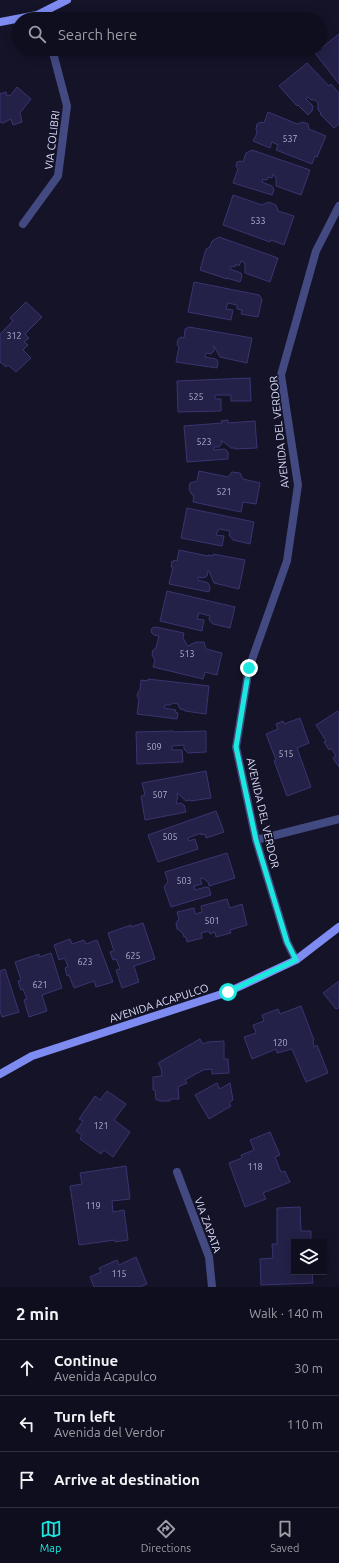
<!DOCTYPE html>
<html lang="en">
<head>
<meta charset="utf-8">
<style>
	:root { --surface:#0f0e1e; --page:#1d1c2b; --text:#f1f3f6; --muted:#9b9ca4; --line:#2f2e3c; --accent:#1de8df }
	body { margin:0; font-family:Ubuntu,sans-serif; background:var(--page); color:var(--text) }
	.controls { position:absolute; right:12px; bottom:12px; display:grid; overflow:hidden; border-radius:0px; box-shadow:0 2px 10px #0003 }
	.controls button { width:36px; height:36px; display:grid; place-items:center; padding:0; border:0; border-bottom:1px solid var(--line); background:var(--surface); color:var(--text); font:20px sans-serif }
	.stop { position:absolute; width:12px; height:12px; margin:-9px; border:3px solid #1de8df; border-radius:50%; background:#fff }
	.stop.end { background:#1de8df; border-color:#fff; box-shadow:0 1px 4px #0008 }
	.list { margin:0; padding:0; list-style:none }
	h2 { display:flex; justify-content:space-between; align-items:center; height:52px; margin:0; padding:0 16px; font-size:17px }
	h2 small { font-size:13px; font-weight:400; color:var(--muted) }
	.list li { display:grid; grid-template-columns:26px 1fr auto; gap:12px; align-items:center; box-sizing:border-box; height:56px; padding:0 16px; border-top:1px solid var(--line) }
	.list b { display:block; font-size:15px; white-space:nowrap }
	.list p { margin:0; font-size:13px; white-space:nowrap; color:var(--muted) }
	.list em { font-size:13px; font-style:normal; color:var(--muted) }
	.icon { flex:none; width:22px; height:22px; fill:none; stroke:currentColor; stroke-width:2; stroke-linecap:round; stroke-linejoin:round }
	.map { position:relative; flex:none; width:339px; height:1287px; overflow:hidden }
	.search { position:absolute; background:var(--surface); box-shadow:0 2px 10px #0003; left:12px; right:12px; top:12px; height:44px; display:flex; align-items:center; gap:10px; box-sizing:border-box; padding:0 14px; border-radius:22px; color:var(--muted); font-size:15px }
	.sheet { height:220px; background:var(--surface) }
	nav { display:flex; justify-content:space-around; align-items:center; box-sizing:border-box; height:56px; border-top:1px solid var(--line); background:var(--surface); font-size:11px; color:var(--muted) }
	nav a { display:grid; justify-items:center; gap:2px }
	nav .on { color:var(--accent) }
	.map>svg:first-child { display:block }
	.building { fill:#232147; stroke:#393571 }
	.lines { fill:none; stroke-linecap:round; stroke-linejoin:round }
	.street { stroke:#434a82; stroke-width:8 }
	.secondary { stroke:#7e8cf2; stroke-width:8 }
	.route { stroke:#1de8df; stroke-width:5 }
	.labels { text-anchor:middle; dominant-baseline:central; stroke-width:3; stroke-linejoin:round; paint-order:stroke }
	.number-label { font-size:9px; fill:#aeafcf }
	.street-label { font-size:11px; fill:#dddefc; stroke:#141328 }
</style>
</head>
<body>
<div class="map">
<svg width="339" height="1287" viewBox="0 0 339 1287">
	<rect width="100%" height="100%" fill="#141328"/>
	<!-- building -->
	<g class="building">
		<path d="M339,34V84L315,53Z"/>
		<path d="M307,63L329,86L331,84L339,93V124L334,128L320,114L321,113L318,110V103L315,100H311L308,97L306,99L313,106L312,111L308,115L298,105L297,106L279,86Z"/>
		<path d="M17,87L31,99L20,113L22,122L13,125L11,119L3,123L0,122V94L6,92L7,96L11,95Z"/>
		<path d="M268,112L297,124L303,122L308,124L309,129L326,136L317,157L315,156L312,164L276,150L278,145L272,142L270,148L253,141L257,133L256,129L257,124L261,122L264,123Z"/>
		<path d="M252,150L310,170L301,195L276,186V178L273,174L272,178L268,177L267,180L263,179L262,182L272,186L274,190L272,195L233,183L238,169L236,166L237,162L241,161L243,162L246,153Z"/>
		<path d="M233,195L262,205L269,202L276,205L278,211L294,216L284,245L271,240L270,242L223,225Z"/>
		<path d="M219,237L278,258L270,282L245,273V265L244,262L241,261L239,266L236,264L235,267L232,266L230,269L241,273L242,276L240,282L227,278V279L200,270L206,249L210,247L212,241Z"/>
		<path d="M194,282L259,295L262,299L258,317L241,314L242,310L237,309V305L228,303L226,309L233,310L231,320L188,312Z"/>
		<path d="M26,302L42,317L25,334L29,338L24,342L28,345L23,350L31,358L16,372L8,365L6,367L0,362V334L13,321L10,318Z"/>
		<path d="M189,327L252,338L247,363L220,357L214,346V351L211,354L206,353L205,357L216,359L218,362L217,368L176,362L179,347L177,345L178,339L181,337L184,338L185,329Z"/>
		<path d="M250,378L251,401H231V395H215V399H221V411L178,412L177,381Z"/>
		<path d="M228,420V423L255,421L257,448L235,449V448H231L221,440L222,443L219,447H214V450L225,449L228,452V459L187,462L184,426L222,423L221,421Z"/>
		<path d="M199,471L228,477L232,472L240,473L243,479L260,483L256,504L243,502L241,512L193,502L194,495H192L189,489L190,483L197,481Z"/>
		<path d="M187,508L254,522L250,544L233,540L229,535L230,531L220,529L218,530L216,535L224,536L222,546L181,538Z"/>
		<path d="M179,550L208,556V555L213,556V554L245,560L239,589L214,583L209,571H208L207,576L203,578L198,577V580L208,583L210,587L209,592L169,584L173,567H171L172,561L173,562L174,560L177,561Z"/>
		<path d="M167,591L235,607L230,628L213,624L209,620L210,616L199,613L197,619L204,620L202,631L160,621Z"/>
		<path d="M156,627L184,633L183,638L187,645L190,646L191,644L197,642H204L206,649L222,653L217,675L205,672L203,679L153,667L155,660L152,655L153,650L156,648L159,636L154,635L151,632L152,628Z"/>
		<path d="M148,679L209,686L206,714L185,711V710L180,709L178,704L173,703L170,705H165L164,708L176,710L175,712L178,713L177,719L137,714L139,699L137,696L138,692L140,690L141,680L148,681Z"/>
		<path d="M338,711L339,713V767L333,758L336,756L331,748L329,750L324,742L326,741L316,725Z"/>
		<path d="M300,718L309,743L297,748L311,787L287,796L274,761L276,760L266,734L278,729L276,724L283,721L284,724Z"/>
		<path d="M173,731V732L206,731V752L188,753L184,749V745L172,746V750H182L183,762L137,764L136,732Z"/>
		<path d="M206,771L211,798L191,801L190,800L186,801L177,793L178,799H176L177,804L181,803L184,805L186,812L145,820L141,796L145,795L142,783Z"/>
		<path d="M216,811L224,832L206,838L205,834L201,835V833L188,838L189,841L195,839L198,849L158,862L148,835Z"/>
		<path d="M227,853L235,878L209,886L208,882L203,878L200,879L202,884L194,886L195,890L206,887L209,888L211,895L171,907L164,887L168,882L165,872Z"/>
		<path d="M227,899L230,908L242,904L247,925L230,930L231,933L216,937L215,932L210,934L209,931L201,933L202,938L187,942L186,937H184L182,932L177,929L176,923L179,919L177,912L194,908L195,914L202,912L201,906Z"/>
		<path d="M143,923L155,959L134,966L139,982L122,988L116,970L120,969L116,959L113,960L110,952L114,951L108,933L131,925V927Z"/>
		<path d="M70,939L72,944L84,940L86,944L97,940L113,982L96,987L94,981L74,988L69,975L67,976L65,968L68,967L65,958L59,960L54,945Z"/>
		<path d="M51,953L62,988L42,995L47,1011L29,1017L24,1000L27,999L23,989L21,990L18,981L21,980L15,962L39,954V957Z"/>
		<path d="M5,969L19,1012L2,1017L0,1011V971Z"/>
		<path d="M339,981V1009L338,1008L336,1009L323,993Z"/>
		<path d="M301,1006L314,1040L313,1041L314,1047L317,1045L328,1073L306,1082L292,1049L277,1053L276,1049L252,1059L244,1037L256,1033L253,1025L264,1021L262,1015L278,1009L280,1014Z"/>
		<path d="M200,1039L203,1044L208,1042L224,1041V1059H228L229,1073L212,1074V1069L203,1070L185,1080L187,1083L178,1087L179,1099H170V1101H159V1100H156L155,1090H153V1077L162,1076L161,1068L158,1063Z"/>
		<path d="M217,1083L220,1089L230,1083L233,1100L229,1103L231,1106L209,1119L195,1095Z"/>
		<path d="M107,1091L126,1104L114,1120L130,1132L113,1157L104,1150L101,1154L80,1139L82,1135L76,1131L83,1121L79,1119L95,1096L100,1100Z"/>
		<path d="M270,1132L280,1155L275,1157L281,1172L285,1171L290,1182L263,1193L266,1199L245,1207L229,1163L242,1158L241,1155L254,1150L250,1140Z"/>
		<path d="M126,1166L130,1199L112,1201L113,1212L124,1210L128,1240L115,1242V1240L79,1245L70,1186L82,1184L80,1173Z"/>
		<path d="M300,1207L301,1231H311V1242H294V1272H312L313,1283L261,1285L260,1259L273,1258L272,1244H277V1208Z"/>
		<path d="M136,1257L147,1284L140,1287H94L90,1277L101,1272L99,1268L117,1260L119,1265Z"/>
	</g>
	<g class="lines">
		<!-- street -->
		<g class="street">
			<path d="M23,224L58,176L67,106L52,49"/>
			<path d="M256,840L339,819"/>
			<path d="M296,960L287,942L256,840L236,747L249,668L287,561L298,485L281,375L316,251L339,206"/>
			<path d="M177,1172L209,1257L212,1287"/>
		</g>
		<!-- secondary -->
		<g class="secondary">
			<path d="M0,22L37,15L67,0"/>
			<path d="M0,1074L32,1056L228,992L296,960L339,927"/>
		</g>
	</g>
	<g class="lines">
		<!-- route -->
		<path class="route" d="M228,992L296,960L287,942L256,840L236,747L249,668"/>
	</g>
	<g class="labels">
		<!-- number labels -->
		<g class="number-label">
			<text x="290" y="139">537</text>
			<text x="258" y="221">533</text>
			<text x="14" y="336">312</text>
			<text x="196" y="397">525</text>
			<text x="204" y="442">523</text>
			<text x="224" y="492">521</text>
			<text x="187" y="654">513</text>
			<text x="154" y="747">509</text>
			<text x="286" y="754">515</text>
			<text x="160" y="795">507</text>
			<text x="170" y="837">505</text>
			<text x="184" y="881">503</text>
			<text x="212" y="921">501</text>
			<text x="133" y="956">625</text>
			<text x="85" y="962">623</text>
			<text x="40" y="985">621</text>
			<text x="280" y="1043">120</text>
			<text x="101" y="1126">121</text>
			<text x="255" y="1167">118</text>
			<text x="93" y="1206">119</text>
			<text x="119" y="1274">115</text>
		</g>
		<!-- street labels -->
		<g class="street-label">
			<text transform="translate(52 140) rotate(-83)">VIA COLIBRI</text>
			<text transform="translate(279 432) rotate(-96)">AVENIDA DEL VERDOR</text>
			<text transform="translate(263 813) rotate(77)">AVENIDA DEL VERDOR</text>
			<text transform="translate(159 1003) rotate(-18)">AVENIDA ACAPULCO</text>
			<text transform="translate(208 1225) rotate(70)">VIA ZAPATA</text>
		</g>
	</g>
</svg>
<div class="controls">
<button><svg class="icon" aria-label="layers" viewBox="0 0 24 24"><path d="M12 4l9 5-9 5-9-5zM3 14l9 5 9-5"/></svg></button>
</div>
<div class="stop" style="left:228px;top:992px"></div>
<div class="stop end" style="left:249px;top:668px"></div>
<div class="search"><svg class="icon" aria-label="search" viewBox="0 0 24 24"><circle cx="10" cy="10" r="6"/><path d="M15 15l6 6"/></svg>Search here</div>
</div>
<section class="sheet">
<h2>2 min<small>Walk · 140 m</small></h2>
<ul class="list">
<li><svg class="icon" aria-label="ahead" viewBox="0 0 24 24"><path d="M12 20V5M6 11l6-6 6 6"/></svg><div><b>Continue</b><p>Avenida Acapulco</p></div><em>30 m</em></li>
<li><svg class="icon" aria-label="left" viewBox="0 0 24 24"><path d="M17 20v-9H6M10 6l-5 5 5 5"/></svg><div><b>Turn left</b><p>Avenida del Verdor</p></div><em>110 m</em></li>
<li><svg class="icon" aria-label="arrive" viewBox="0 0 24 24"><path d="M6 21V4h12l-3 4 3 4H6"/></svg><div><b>Arrive at destination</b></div></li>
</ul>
</section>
<nav>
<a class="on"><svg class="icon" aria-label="map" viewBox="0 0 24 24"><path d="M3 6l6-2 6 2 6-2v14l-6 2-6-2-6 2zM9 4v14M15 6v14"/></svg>Map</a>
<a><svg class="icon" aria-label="directions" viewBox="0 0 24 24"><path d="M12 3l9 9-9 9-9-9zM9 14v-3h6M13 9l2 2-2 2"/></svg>Directions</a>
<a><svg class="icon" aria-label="saved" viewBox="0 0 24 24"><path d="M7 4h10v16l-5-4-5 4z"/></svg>Saved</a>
</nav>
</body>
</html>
